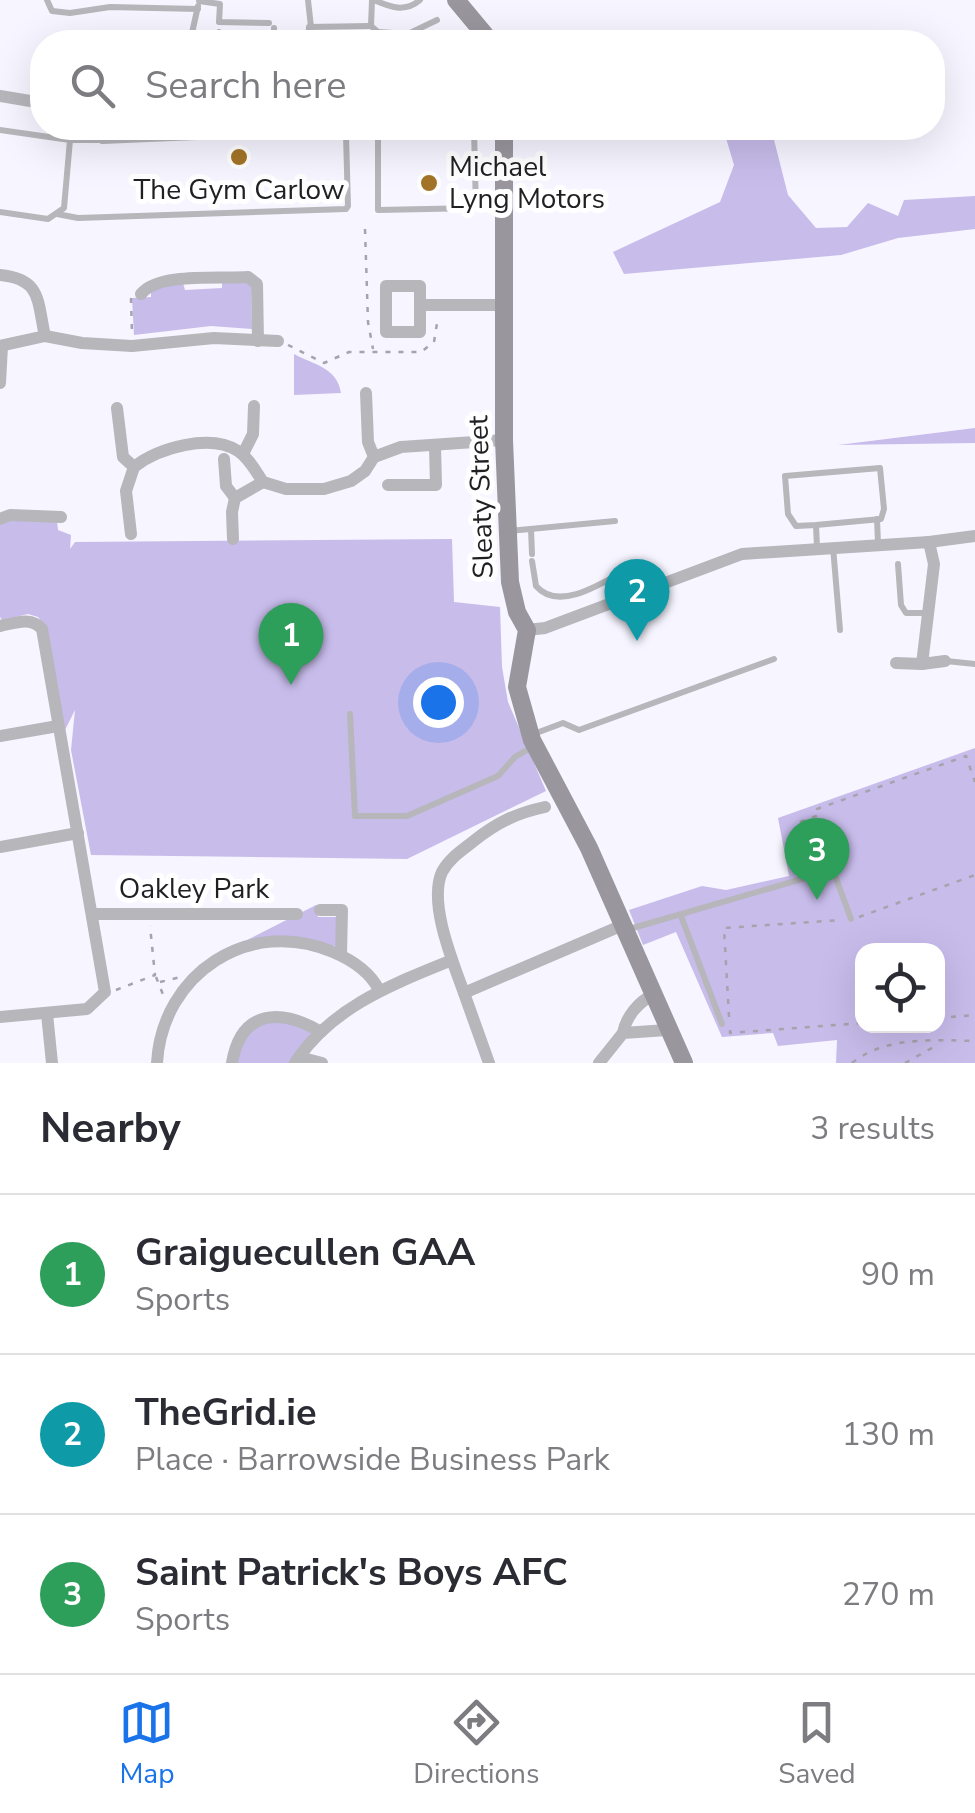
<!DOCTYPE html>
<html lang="en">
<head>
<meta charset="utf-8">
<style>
	:root { --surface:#fff; --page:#f7f7f7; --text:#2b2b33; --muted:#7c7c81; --line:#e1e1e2; --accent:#1a73e8 }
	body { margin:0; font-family:"Nunito Sans",sans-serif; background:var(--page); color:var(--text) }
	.controls { position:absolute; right:30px; bottom:30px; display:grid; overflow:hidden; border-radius:20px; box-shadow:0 10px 40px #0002 }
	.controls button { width:90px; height:90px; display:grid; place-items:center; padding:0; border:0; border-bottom:2px solid var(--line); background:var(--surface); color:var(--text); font:50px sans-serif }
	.you { position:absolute; left:438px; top:702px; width:35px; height:35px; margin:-25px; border:8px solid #fff; border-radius:50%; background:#1a73e8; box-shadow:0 0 0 15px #1a73e833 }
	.badge { display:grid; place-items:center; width:65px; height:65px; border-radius:50%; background:var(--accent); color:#fff; font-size:32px; font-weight:700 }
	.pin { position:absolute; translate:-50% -82px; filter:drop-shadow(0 2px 5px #0008) }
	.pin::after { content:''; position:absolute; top:52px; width:35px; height:30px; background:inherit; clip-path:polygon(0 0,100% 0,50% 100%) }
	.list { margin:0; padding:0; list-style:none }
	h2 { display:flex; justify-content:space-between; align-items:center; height:130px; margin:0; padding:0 40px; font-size:42px }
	h2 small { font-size:32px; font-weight:400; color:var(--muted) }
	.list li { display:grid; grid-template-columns:65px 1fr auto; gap:30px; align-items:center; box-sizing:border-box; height:160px; padding:0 40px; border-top:2px solid var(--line) }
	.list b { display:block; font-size:38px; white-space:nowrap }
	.list p { margin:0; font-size:32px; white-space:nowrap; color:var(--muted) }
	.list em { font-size:32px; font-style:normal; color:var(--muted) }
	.icon { flex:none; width:55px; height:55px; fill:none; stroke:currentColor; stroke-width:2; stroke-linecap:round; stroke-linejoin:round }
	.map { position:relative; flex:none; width:975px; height:1063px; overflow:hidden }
	.search { position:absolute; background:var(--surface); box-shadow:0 10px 40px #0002; left:30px; right:30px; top:30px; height:110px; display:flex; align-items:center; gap:25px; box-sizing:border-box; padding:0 35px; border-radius:40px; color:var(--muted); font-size:38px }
	.sheet { height:610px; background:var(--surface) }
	nav { display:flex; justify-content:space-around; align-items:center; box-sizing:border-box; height:140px; border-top:2px solid var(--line); background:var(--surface); font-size:28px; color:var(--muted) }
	nav a { display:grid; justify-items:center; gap:5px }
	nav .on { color:var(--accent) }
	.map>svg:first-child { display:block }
	.green { fill:#c8bceb; fill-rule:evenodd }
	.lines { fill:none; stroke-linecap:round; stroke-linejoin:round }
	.path { stroke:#a5a3ab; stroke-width:2.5; stroke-dasharray:5 8; stroke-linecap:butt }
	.lane { stroke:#b7b6bb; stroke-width:6 }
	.street { stroke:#b7b6bb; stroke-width:12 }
	.secondary { stroke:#99979d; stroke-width:18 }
	.poi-dot { fill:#a37427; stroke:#fff; stroke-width:4 }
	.labels { text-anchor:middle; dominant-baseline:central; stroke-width:10; stroke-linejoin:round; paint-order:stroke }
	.poi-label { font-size:28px; fill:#201f22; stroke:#fff; text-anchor:start }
	.street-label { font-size:28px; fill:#201f22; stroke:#fff }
</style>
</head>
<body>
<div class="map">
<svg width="975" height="1063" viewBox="0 0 975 1063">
	<rect width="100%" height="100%" fill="#f7f5ff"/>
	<!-- green -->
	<g class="green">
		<path d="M723,128H771L788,195L816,228L847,227L868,203L898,216L904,200L975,196V229L898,238L841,255L624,274L613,252L720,202L734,165Z"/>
		<path d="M247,280L251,286L252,329L211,326L134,335L132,298L151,297V287L183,283L185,290L222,288V281Z"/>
		<path d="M294,354C314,365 337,367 341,393L294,395Z"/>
		<path d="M975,428V443L838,445Z"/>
		<path d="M7,521H57L58,530L71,535L70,549L75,542L452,539L454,602L500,607L502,667L508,702L546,791L407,859L91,855L71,750L75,710L65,730L45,627L38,617L28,614L2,620L0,617V525Z"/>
		<path d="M975,748V1063H836L837,1040L778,1046L773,1033L722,1037L676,932L643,945L629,910L702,886L726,890L789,876L778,818ZM862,951H938V1026H862Z"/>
		<path d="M316,905L318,917H336L337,945L331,947L276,936L245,941Z"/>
		<path d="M285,1019L312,1032L290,1063H236C245,1030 252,1025 285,1019Z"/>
	</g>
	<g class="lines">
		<!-- path -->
		<g class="path">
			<path d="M365,229L368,322L373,349"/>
			<path d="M131,298L132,335"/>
			<path d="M288,345L324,363L349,352H421L434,342L438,317"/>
			<path d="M800,822L819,815L817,809L966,756L975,782"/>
			<path d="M859,917L975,875"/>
			<path d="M156,977L164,997"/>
			<path d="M160,982L181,977"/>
			<path d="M116,990L155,975L150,926"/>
			<path d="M729,1017L724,928L841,920"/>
			<path d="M938,1018L975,1015"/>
			<path d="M730,1030V1033L862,1023"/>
			<path d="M852,1063C885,1036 936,1040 975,1041"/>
			<path d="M905,1063L939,1044"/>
		</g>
		<!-- lane -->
		<g class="lane">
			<path d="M47,0L52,11L70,13L110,7L198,9"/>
			<path d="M308,0L311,27"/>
			<path d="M372,0L371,26L378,32L379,42"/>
			<path d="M374,0C390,7 405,13 420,0"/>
			<path d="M199,1L220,4L219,22L269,23"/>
			<path d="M219,32V42"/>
			<path d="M378,32L408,34L437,20"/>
			<path d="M439,41L440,42"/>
			<path d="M111,42V33H190"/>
			<path d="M190,42L198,6"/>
			<path d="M274,42V28"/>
			<path d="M308,42L309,27L371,26"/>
			<path d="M71,128L70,140H99"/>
			<path d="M433,129L474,130L476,208L378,210V131Z"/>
			<path d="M0,130L70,140L64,208L48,219L0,212"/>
			<path d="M57,214L78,218L346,209L348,206L346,135L342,131L102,141"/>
			<path d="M877,519L878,543"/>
			<path d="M816,525L881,519L884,509L880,468L785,476L788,514L796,526L816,525L817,547"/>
			<path d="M531,529L532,554"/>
			<path d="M509,531L615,521"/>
			<path d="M833,547L840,630"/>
			<path d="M532,561L536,586C561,615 611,577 637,564L649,588"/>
			<path d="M898,564L901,605L906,613H928"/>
			<path d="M946,661L975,664"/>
			<path d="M350,714L355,816H407L498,776L515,757L532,747"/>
			<path d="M531,735L563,723L579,730L774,659"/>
			<path d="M681,916L722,1024"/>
			<path d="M626,930L833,870L851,919"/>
		</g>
		<!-- street -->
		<g class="street">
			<path d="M0,96L42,103"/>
			<path d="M0,275C42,279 37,301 45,336"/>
			<rect x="386" y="286" width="34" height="46"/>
			<path d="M141,294C158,272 221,279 248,277L257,284L258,341"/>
			<path d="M420,305H506"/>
			<path d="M0,346L45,336L82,343L132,346L214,338L278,341"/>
			<path d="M0,383L2,346"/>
			<path d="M366,393L368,442L374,457"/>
			<path d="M117,408L123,457L134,467C158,448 210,433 238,451C249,458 256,472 263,482L286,489H324L351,481L365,471L374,457L401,447L504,440"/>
			<path d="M243,454L253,434L254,406"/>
			<path d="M224,459L226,486L235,498"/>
			<path d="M388,485H436L435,446"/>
			<path d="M0,519L10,515L61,517"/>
			<path d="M131,534L126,491L134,467"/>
			<path d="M233,539L232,512L235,498L263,482"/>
			<path d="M929,542L975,536"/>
			<path d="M0,626C15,623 31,616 42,629L105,992L87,1009L0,1017"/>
			<path d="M527,630L545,628L742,554L929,542L934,564L922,664L945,661"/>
			<path d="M896,663L922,664"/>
			<path d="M0,736L58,726"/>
			<path d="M545,807C517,813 498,822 475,840C464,849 449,858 442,872C428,903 453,962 464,993L623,925"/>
			<path d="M0,847L78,833"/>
			<path d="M320,910H342L341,955"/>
			<path d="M92,914H297"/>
			<path d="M464,993L489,1063"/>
			<path d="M47,1014L52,1063"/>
			<path d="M623,1033C626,1017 638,1002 653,995"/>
			<path d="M299,1057L322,1063"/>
			<path d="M157,1063C162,974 249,916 333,952C352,960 370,972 379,990"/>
			<path d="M232,1063C241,1009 281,1008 321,1032"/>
			<path d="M295,1063C331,1007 393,984 452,960"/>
			<path d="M599,1063L623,1033L667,1030"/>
		</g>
		<!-- secondary -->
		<g class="secondary">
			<path d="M456,0L491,42"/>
			<path d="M504,128V440L510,582L517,612L527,630L517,687L532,740L589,848L684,1063"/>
		</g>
	</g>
	<!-- markers -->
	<g class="poi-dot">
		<circle cx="239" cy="157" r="10"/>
		<circle cx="429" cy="183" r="10"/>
	</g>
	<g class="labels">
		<!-- poi labels -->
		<g class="poi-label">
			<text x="449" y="167">Michael<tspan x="449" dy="32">Lyng Motors</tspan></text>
			<text x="239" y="190" text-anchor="middle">The Gym Carlow</text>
		</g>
		<!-- street labels -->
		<g class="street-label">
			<text transform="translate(481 497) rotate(-92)">Sleaty Street</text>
			<text x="194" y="889">Oakley Park</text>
		</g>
	</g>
</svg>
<div class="controls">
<button><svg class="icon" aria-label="locate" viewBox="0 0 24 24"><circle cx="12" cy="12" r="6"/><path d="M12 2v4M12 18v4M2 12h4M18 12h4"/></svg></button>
</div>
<div class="you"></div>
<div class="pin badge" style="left:291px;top:685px;background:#2e9e5b">1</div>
<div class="pin badge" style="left:637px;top:641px;background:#0f9aa8">2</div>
<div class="pin badge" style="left:817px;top:900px;background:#2e9e5b">3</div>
<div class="search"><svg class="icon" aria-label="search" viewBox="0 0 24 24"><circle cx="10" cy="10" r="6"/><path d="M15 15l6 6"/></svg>Search here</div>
</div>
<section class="sheet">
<h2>Nearby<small>3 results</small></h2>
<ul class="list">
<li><span class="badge" style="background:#2e9e5b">1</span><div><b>Graiguecullen GAA</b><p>Sports</p></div><em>90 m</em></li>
<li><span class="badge" style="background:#0f9aa8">2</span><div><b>TheGrid.ie</b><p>Place · Barrowside Business Park</p></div><em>130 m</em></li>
<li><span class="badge" style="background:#2e9e5b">3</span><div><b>Saint Patrick's Boys AFC</b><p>Sports</p></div><em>270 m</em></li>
</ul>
</section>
<nav>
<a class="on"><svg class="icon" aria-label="map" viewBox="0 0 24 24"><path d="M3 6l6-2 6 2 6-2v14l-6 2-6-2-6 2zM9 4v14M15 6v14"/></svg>Map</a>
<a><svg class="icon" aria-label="directions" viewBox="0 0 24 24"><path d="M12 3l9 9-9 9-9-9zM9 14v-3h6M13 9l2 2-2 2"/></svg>Directions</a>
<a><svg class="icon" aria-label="saved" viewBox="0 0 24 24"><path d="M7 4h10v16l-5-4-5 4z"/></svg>Saved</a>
</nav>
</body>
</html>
